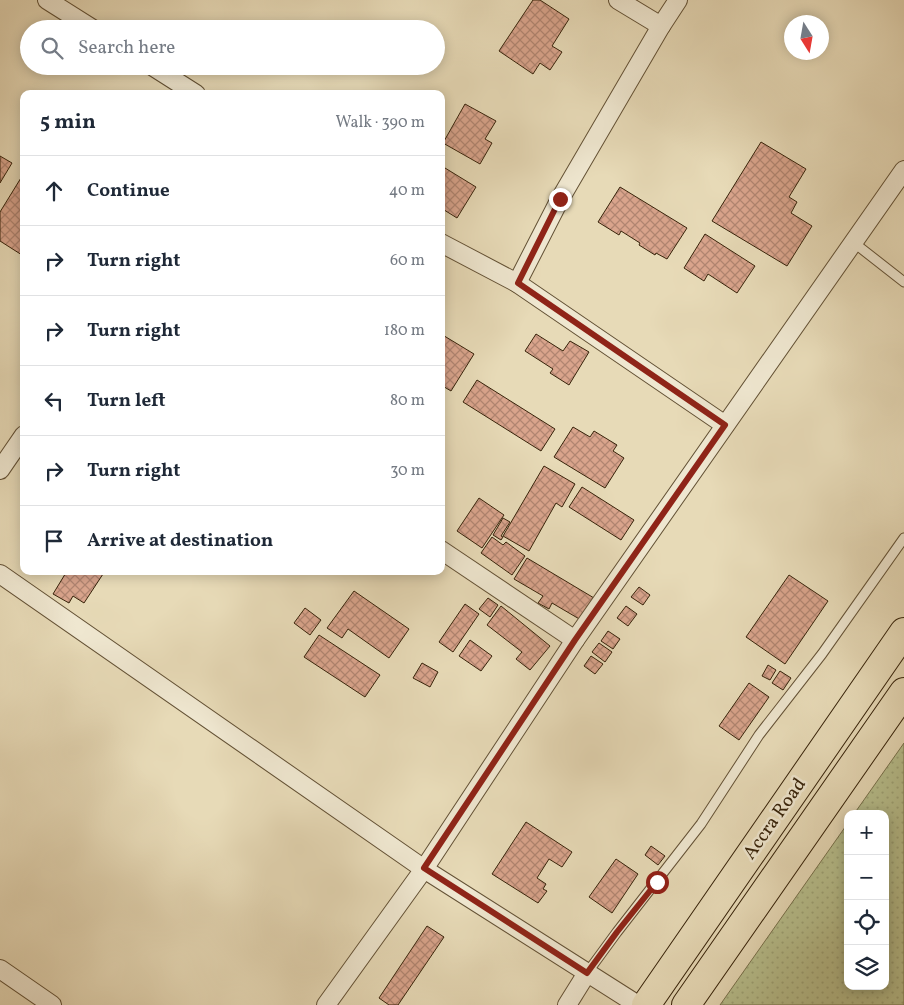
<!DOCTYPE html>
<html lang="en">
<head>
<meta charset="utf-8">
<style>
	:root { --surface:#fff; --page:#f6f6f7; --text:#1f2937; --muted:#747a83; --line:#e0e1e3 }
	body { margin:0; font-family:Vollkorn,serif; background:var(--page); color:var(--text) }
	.controls { position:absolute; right:15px; bottom:15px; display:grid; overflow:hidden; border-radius:10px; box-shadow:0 2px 12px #0003 }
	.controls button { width:45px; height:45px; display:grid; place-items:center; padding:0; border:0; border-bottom:1px solid var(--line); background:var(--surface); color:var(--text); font:25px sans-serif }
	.compass { position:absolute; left:784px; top:15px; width:45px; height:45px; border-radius:50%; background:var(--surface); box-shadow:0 2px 12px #0003; rotate:169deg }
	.stop { position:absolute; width:15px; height:15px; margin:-11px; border:4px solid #8f2418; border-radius:50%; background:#fff }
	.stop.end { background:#8f2418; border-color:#fff; box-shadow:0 1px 5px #0008 }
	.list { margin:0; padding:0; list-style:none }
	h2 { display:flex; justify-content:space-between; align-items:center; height:65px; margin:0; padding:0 20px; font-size:21px }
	h2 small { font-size:16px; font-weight:400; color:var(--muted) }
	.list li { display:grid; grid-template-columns:32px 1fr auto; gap:15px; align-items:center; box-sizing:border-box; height:70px; padding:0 20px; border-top:1px solid var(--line) }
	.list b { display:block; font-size:19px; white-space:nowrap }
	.list em { font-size:16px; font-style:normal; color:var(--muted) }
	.icon { flex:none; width:28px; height:28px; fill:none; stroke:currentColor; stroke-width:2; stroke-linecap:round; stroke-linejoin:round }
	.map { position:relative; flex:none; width:904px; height:1005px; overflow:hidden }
	.search { position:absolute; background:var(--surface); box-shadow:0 2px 12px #0003; left:20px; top:20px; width:425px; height:55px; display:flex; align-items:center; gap:12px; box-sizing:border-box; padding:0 18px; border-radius:28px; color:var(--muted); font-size:19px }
	.panel { position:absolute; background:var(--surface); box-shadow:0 2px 12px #0003; left:20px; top:90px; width:425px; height:485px; border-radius:10px }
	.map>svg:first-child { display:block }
	.grass { fill:url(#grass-dots); stroke:#77714c }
	.building { fill:url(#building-cross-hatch); stroke:#37230a }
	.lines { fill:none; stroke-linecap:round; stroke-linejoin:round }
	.service-casing { stroke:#635135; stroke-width:11 }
	.minor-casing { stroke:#635135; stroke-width:20 }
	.trunk-casing { stroke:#37230a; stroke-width:30 }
	.service { stroke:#efe7d0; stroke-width:9 }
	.minor { stroke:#efe7d0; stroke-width:18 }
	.trunk { stroke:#e7dab7; stroke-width:28 }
	.route { stroke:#8f2418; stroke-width:6 }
	.labels { text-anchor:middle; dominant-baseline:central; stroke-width:5; stroke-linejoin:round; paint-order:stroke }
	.street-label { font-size:19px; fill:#37230a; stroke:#efe7d0 }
</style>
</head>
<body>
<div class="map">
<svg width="904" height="1005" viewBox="0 0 904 1005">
	<defs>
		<pattern id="grass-dots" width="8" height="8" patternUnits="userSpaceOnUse" patternTransform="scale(1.25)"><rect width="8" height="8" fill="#b7bf8d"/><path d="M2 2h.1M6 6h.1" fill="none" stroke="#9ea478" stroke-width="1.8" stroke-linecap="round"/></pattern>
		<pattern id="building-cross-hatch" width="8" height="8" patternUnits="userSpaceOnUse" patternTransform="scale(1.25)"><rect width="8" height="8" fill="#d9a48c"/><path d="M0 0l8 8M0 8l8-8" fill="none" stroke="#b18571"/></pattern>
	</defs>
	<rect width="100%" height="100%" fill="#e7dab7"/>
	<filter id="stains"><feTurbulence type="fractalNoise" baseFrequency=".004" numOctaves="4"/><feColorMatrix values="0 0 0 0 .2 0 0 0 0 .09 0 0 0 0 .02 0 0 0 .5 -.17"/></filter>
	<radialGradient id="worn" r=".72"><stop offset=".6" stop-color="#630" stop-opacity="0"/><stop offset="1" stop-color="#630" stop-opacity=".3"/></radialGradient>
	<!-- grass -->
	<path class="grass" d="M904,743V1005H720L848,823V986H885V814H854Z"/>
	<!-- building -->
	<g class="building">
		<path d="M533,0H540L569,19L552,46L562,52L550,70L540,63L533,74L499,51Z"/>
		<path d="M465,104L496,121L485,139L492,143L480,164L443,143Z"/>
		<path d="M761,142L806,169L789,197L797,202L791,213L812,226L787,266L712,221Z"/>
		<path d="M0,156L12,163L0,183Z"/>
		<path d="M445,168L476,187L457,218L441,208V174Z"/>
		<path d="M24,173V252L22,255L0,241V212Z"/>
		<path d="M620,187L687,228L667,259L656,253L655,255L639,245L640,243L621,231L619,235L598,222Z"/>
		<path d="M705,234L755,266L737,293L708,274L704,281L684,268Z"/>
		<path d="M441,334L474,354L451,391L441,385Z"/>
		<path d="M536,334L563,351L570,341L589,352L569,385L550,373L553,369L525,351Z"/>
		<path d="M477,380L555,429L541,451L463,402Z"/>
		<path d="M573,427L590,437L594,431L617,445L613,451L624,458L605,488L554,457Z"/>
		<path d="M544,466L575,484L562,507L556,503L529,551L503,536Z"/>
		<path d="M582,487L634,520L621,540L569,507Z"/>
		<path d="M479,498L504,515L482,548L457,531Z"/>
		<path d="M503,518L510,522L501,536L503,537L501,540L493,535Z"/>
		<path d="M492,537L503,545L506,542L525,556L512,575L481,553Z"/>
		<path d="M527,558L594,598L581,620L552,603L549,609L538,603L543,596L514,579Z"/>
		<path d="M67,571H98L103,574L84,603L73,596L69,603L53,594Z"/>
		<path d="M789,575L828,601L785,664L746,637Z"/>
		<path d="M639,587L650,595L643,605L631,597Z"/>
		<path d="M354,591L409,629L389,658L348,629L342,638L327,628Z"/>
		<path d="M488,598L498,605L490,617L479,609Z"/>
		<path d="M465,604L479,614L453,652L439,642Z"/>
		<path d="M501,606L550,646L530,670L516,659L522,652L487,625Z"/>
		<path d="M626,606L637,614L628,626L617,618Z"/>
		<path d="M305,608L321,620L310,635L294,623Z"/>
		<path d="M608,631L620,639L613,649L601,641Z"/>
		<path d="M319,635L380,675L365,697L304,657Z"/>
		<path d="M470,640L492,656L481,671L459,656Z"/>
		<path d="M599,643L612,652L605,662L592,652Z"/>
		<path d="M591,656L603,664L595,674L584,666Z"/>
		<path d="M422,663L438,672L430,687L413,678Z"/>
		<path d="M768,665L776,670L770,680L762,676Z"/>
		<path d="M780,671L791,678L783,690L772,683Z"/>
		<path d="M749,683L769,697L739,740L719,726Z"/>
		<path d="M526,822L572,852L562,867L549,859L537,878L546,884L543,889L547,891L538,903L492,874Z"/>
		<path d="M651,846L665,856L658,865L645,855Z"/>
		<path d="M616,859L638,874L612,913L589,897Z"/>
		<path d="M427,926L444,937L398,1005H389L379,998Z"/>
	</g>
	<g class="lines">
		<!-- service casing -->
		<g class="service-casing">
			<g id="service">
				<path d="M853,242L904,282"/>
				<path d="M587,973L617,932L701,824L759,735L822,654L904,538"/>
			</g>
		</g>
		<!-- minor casing -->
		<g class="minor-casing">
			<g id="minor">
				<path d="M47,0L93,29"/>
				<path d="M618,0L661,26"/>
				<path d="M152,66L196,94"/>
				<path d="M441,243L517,283L725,425"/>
				<path d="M517,283L560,199L661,26L678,0"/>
				<path d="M0,470L24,435"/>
				<path d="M441,550L575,640"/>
				<path d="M0,574L424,869L638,1005"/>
				<path d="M0,969L52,1005"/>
				<path d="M326,1005L424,869L575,640L904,170"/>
				<path d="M567,1005L587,973"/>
			</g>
		</g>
		<!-- trunk casing -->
		<g class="trunk-casing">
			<g id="trunk">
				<path d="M646,1005L904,632"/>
				<path d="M686,1005L904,692"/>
			</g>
		</g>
		<!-- service -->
		<use href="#service" class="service"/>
		<!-- minor -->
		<use href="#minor" class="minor"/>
		<!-- trunk -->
		<use href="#trunk" class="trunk"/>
	</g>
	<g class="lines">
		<!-- route -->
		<path class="route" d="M560,199L518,283L725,425L575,640L424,868L587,973L617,932L657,882"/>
	</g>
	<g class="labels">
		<!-- street labels -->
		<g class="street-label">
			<text transform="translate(775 819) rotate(-55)">Accra Road</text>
		</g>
	</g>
	<rect width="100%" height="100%" filter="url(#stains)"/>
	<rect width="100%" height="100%" fill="url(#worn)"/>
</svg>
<div class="controls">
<button>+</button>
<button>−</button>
<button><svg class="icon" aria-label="locate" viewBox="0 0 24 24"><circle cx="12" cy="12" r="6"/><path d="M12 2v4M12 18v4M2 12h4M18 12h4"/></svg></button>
<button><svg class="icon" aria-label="layers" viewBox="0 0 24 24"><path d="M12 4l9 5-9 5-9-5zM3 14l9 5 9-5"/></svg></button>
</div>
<svg class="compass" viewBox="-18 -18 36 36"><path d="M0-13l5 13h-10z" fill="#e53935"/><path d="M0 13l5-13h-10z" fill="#747a83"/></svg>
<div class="stop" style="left:657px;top:882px"></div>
<div class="stop end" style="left:560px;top:199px"></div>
<div class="search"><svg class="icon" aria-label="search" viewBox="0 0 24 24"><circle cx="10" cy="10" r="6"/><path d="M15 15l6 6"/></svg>Search here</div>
<section class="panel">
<h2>5 min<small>Walk · 390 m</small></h2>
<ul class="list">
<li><svg class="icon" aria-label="ahead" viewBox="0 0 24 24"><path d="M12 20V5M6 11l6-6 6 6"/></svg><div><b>Continue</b></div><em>40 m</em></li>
<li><svg class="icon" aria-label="right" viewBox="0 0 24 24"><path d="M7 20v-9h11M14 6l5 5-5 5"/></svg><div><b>Turn right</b></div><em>60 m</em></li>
<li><svg class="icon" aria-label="right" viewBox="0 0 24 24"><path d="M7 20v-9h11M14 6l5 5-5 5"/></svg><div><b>Turn right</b></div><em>180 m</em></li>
<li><svg class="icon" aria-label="left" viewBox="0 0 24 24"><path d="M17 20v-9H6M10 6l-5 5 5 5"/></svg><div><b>Turn left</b></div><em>80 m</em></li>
<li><svg class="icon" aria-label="right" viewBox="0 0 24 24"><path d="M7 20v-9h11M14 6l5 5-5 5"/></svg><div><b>Turn right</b></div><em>30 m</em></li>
<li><svg class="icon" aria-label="arrive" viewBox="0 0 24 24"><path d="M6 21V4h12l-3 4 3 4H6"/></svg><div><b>Arrive at destination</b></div></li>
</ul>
</section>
</div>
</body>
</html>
